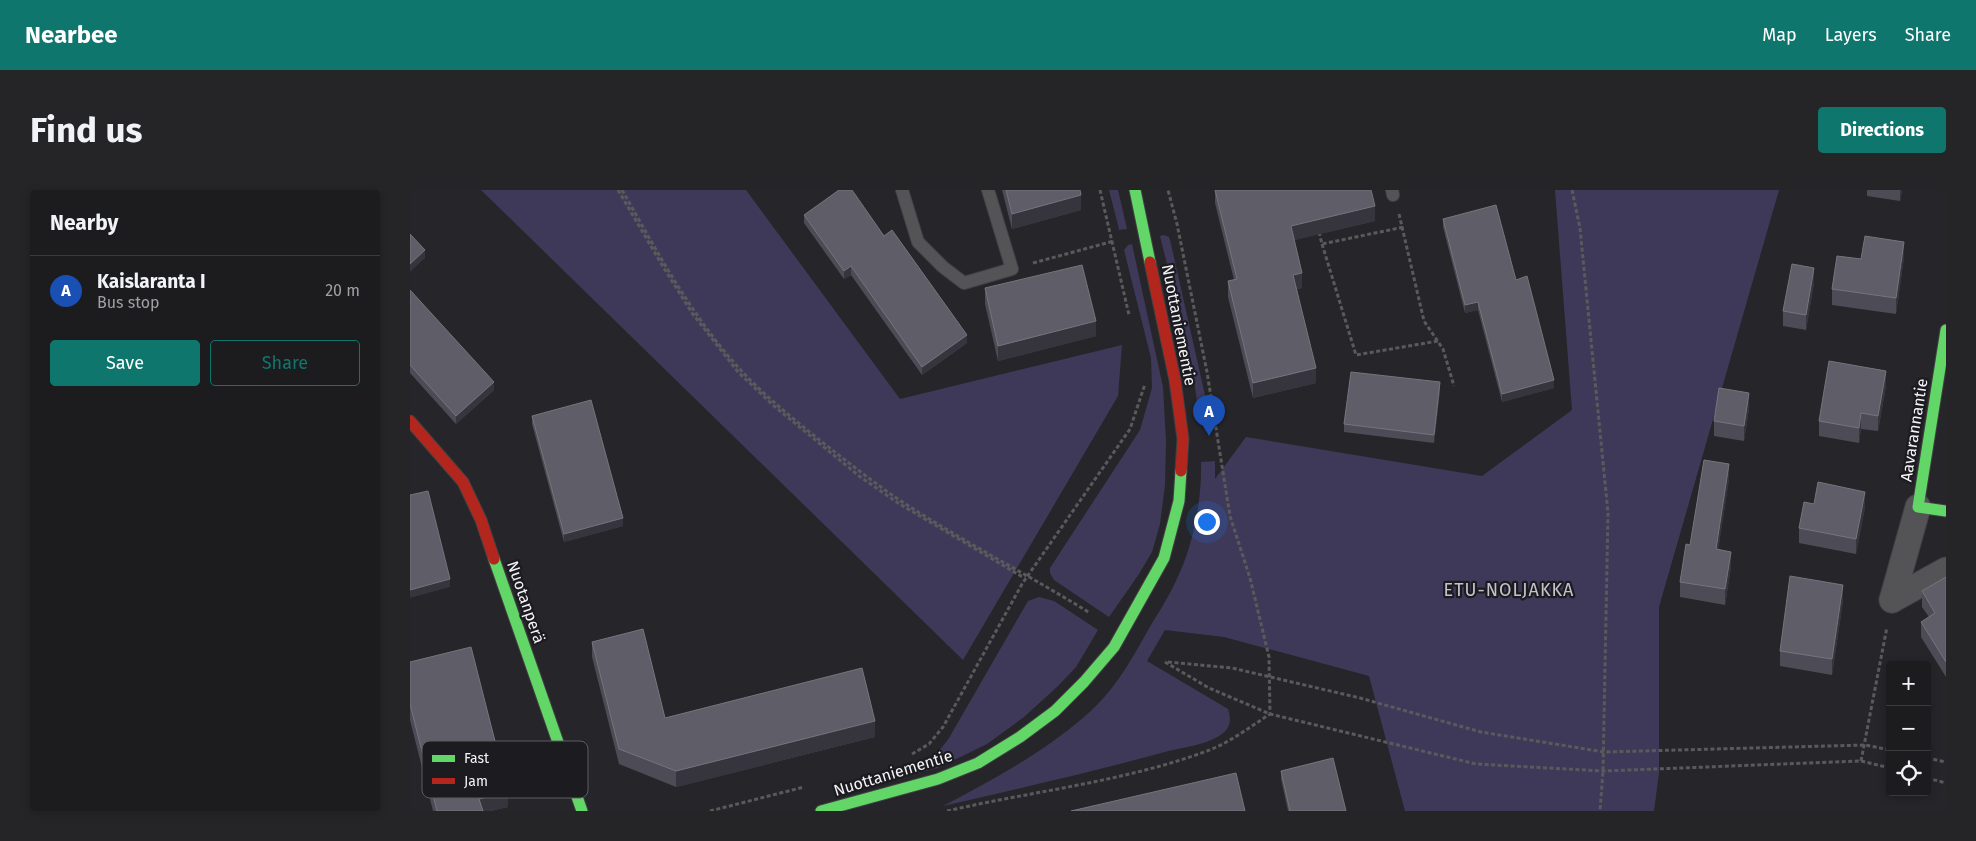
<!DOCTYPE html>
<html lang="en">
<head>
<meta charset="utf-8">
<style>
	:root { --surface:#1c1c1f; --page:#252528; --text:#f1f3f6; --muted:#a0a1a4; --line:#3a3a3d; --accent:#0f766e }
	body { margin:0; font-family:"Fira Sans",sans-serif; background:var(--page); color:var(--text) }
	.controls { position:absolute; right:15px; bottom:15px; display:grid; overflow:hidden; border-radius:5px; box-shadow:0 2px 8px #0003 }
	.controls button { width:45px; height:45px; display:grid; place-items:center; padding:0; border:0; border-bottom:1px solid var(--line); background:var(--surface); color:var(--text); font:25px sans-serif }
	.you { position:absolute; left:796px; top:331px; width:18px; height:18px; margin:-12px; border:4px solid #fff; border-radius:50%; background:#1a73e8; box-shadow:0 0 0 8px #1a73e833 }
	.badge { display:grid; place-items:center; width:32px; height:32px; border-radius:50%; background:var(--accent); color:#fff; font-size:16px; font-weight:700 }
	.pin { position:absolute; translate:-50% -41px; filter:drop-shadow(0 1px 2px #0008) }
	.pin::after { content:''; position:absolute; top:26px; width:18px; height:15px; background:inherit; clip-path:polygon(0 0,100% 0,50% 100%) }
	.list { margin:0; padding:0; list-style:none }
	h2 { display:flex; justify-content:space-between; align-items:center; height:65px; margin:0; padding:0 20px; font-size:21px }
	h2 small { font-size:16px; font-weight:400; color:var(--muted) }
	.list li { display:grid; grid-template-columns:32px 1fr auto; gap:15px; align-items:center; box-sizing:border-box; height:70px; padding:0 20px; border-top:1px solid var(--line) }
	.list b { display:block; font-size:19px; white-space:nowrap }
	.list p { margin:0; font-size:16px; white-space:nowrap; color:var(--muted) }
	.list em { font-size:16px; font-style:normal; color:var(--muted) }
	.actions { display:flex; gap:10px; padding:15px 20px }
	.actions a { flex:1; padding:11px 0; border:1px solid var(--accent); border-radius:5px; text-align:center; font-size:18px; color:var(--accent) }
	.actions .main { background:var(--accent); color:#fff }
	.icon { flex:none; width:28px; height:28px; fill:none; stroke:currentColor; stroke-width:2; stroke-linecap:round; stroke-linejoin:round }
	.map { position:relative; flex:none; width:1536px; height:621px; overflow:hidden; border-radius:5px }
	header { display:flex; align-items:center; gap:30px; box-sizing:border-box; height:70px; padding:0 25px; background:var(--accent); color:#fff }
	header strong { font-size:24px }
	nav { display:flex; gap:28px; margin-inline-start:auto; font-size:18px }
	.intro { display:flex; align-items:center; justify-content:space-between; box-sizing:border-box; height:120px; padding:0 30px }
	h1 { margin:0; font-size:35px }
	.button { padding:12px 22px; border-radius:5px; background:var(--accent); color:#fff; font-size:18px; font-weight:700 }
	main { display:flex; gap:30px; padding:0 30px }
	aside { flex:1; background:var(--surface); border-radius:5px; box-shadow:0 2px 8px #0003 }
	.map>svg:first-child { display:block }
	.green { fill:#3f3959 }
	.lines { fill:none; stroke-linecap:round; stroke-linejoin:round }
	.lane-casing { stroke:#414044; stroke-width:14 }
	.street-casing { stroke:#414044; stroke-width:27 }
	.fast-casing { stroke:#414044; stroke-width:13 }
	.jam-casing { stroke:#414044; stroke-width:13 }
	.path { stroke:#5a5a5c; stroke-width:3; stroke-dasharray:4 2.5; stroke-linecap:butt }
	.lane { stroke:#545456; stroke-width:12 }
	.street { stroke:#545456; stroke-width:25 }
	.fast { stroke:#63d668; stroke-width:11 }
	.jam { stroke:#b3261e; stroke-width:11 }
	.wall { fill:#4d4b55 }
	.shaded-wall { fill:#36343c }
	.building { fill:#5f5d67; stroke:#76757e }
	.labels { text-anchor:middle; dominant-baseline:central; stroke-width:4.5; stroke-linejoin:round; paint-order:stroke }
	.street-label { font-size:16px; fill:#f5f4f9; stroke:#1c1b20 }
	.neighbourhood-label { font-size:18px; letter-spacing:1px; fill:#c3c2ca; stroke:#1c1b20 }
	.key { fill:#1c1b20; stroke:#5d5c61; stroke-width:1 }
	.key-label { font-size:14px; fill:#f5f4f9 }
</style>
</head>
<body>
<header>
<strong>Nearbee</strong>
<nav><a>Map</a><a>Layers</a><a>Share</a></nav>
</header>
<div class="intro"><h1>Find us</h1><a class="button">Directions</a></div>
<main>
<aside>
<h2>Nearby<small></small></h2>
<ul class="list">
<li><span class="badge" style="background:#1a4fb4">A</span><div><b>Kaislaranta I</b><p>Bus stop</p></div><em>20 m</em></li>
</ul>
<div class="actions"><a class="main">Save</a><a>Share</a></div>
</aside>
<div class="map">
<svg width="1536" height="621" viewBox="0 0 1536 621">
	<rect width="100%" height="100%" fill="#262529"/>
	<!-- green -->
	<g class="green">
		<path d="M71,0H336L490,209L712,155L708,206L553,470Z"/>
		<path d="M699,0H708L717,39L709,40L708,35Z"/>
		<path d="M1145,0H1369L1249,417V583L1244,621H995L959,486L814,447L755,440L737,471L818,519C821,528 821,537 813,543C799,555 773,557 755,562C682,582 607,599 533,616C582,590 631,564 674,527C702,504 719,474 737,442C746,426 757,410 765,393C783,357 792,312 791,272L805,271V289L836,247L1072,286L1162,220Z"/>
		<path d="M754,45L759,47L761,54L801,232L789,233C785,170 765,108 750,46Z"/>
		<path d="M722,54L753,197L756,251L755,295L750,334L742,362L729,384L699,427L644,390L640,383V378L730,240L742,198L741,168L714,60L718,55Z"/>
		<path d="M629,407L644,411L688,440L666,477L648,496L614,527L577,554L528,578L447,598C454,588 496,581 511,574C523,568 532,558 539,548L618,411Z"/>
	</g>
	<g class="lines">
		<!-- lane casing -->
		<g class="lane-casing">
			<g id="lane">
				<path d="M492,0L508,52L533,77L554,93L602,79L578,0"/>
				<path d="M982,0L983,5"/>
			</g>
		</g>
		<!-- street casing -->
		<g class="street-casing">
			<g id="street">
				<path d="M1482,410L1508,317"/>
				<path d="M1482,410L1536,380"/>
			</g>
		</g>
		<!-- fast casing -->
		<g class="fast-casing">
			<g id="fast">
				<path d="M725,0L740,72"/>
				<path d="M1536,140L1508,317L1536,321"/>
				<path d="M84,369L172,621"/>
				<path d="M411,621L528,589L568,573L610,547L645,521L674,492L704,457L754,368L769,311L771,281"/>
			</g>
		</g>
		<!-- jam casing -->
		<g class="jam-casing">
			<g id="jam">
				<path d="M740,72L765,190L773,249L771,281"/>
				<path d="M0,231L53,292L71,330L84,369"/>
			</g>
		</g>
		<!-- path -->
		<g class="path">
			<path d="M208,0L252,75L282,123L328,182L364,216L449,286L488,313L611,386H616"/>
			<path d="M212,0C247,61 280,124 328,177C351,203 380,226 407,248C434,269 460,290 488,309C550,350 617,384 680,423"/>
			<path d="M690,0L719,125"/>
			<path d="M1162,0L1170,38L1198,323L1193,581L1190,621"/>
			<path d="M989,24L1014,131L1033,159L1044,196"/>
			<path d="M909,42L912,54L994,37"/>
			<path d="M912,54L946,165L1028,151"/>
			<path d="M623,73L704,51"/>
			<path d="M755,472L799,498L860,524L1066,574L1193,581L1451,571L1480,578"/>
			<path d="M758,472L822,478L950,508L1071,542L1194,562L1455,555L1480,560"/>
			<path d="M502,564L519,554L533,537L612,394L720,239L735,194"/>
			<path d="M1517,568L1536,572"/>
			<path d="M1451,571L1477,437"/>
			<path d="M1517,588L1536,593"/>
			<path d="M300,621L394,597"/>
			<path d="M537,621C623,601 713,592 797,561C819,553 840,537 860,524L859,467L840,388L820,326L797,182L767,34L758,0"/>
		</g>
		<!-- lane -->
		<use href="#lane" class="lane"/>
		<!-- street -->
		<use href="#street" class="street"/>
		<!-- fast -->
		<use href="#fast" class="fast"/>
		<!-- jam -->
		<use href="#jam" class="jam"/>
	</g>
	<!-- wall -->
	<g class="wall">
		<path d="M592,0H670L671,20L602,39Z"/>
		<path d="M805,0H961L965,31L884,50L892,98L887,99L906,193L843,208L818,107V91L824,90L805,13Z"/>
		<path d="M1457,0H1492L1490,11L1457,6Z"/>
		<path d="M394,25L474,46L557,153L512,185L441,85L434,89L394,33Z"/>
		<path d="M1033,29L1106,90L1144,198L1092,212L1068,120L1055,123L1033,37Z"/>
		<path d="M1494,67L1486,124L1422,115V99L1451,69Z"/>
		<path d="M1404,93L1396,140L1373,136V121Z"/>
		<path d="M575,98L686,146L588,171L575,114Z"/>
		<path d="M0,100L84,200L46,234L0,183Z"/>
		<path d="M1476,196L1468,241L1451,239L1449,253L1409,246V231Z"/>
		<path d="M1030,200L1024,253L934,242V234Z"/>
		<path d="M1339,218L1334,251L1304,246V231Z"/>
		<path d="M122,226L213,336L154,352L122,234Z"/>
		<path d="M1319,289L1308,360L1321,377L1315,415L1270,407V392L1280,355Z"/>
		<path d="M1455,317L1446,364L1389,353V338Z"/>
		<path d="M1536,387V487L1511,447V432L1519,427L1512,417V401Z"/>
		<path d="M1433,411L1422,485L1370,476V461Z"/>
		<path d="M182,452L255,528L465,547L266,597L209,574L182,467Z"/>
		<path d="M0,472L98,617L81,621H23L0,530Z"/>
		<path d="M871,581L936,621H878L871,589Z"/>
	</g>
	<!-- shaded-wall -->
	<g class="shaded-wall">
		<path d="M1490,0H1492L1490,11Z"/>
		<path d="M671,5V20L602,39V24Z"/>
		<path d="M965,16V31L881,51V36Z"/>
		<path d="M1494,52V67L1486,124V108Z"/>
		<path d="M15,60V68L0,82V74Z"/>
		<path d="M441,76V85L434,89V81Z"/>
		<path d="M1404,78V93L1396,140V125Z"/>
		<path d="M892,83V98L883,100V85Z"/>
		<path d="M1068,112V120L1055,123V115Z"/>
		<path d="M686,131V146L588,171V156Z"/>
		<path d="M557,145V153L512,185V177Z"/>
		<path d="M906,178V193L843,208V193Z"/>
		<path d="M1476,181V196L1468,241V226Z"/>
		<path d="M1144,190V198L1092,212V204Z"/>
		<path d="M84,192V200L46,234V226Z"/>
		<path d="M1030,192V200L1024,253V245Z"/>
		<path d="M1339,203V218L1334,251V236Z"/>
		<path d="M1451,223V239L1449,253V238Z"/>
		<path d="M1319,274V289L1306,375V359Z"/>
		<path d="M1455,302V317L1446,364V349Z"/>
		<path d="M213,328V336L154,352V344Z"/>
		<path d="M1321,362V377L1315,415V399Z"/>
		<path d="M40,389V397L0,408V400Z"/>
		<path d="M1433,395V411L1422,485V469Z"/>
		<path d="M465,531V547L266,597V581Z"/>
		<path d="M98,602V617L81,621H69V609Z"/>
	</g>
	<!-- building -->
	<g class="building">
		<path d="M429,0H442L474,46L482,40L557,145L512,177L441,76L434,81L394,25Z"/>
		<path d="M596,0H670L671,5L602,24Z"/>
		<path d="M805,0H961L965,16L881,36L892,83L883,85L906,178L843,193L818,91L827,89Z"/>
		<path d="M1086,15L1106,90L1117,86L1144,190L1092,204L1068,112L1055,115L1033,29Z"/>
		<path d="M0,44L15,60L0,74Z"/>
		<path d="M1455,46L1494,52L1486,108L1422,99L1427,66L1451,69Z"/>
		<path d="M1382,74L1404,78L1396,125L1373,121Z"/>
		<path d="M672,75L686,131L588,156L575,98Z"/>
		<path d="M0,100L84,192L46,226L0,175Z"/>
		<path d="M1419,171L1476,181L1468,226L1451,223L1449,238L1409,231Z"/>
		<path d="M941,182L1030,192L1024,245L934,234Z"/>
		<path d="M1309,198L1339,203L1334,236L1304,231Z"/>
		<path d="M181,210L213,328L154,344L122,226Z"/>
		<path d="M1294,270L1319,274L1306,359L1321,362L1315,399L1270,392L1276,354L1280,355Z"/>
		<path d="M1408,292L1455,302L1446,349L1389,338L1394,312L1404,314Z"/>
		<path d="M18,301L40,389L0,400V305Z"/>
		<path d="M1380,386L1433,395L1422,469L1370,461Z"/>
		<path d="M1536,387V472L1511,432L1525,423L1512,401Z"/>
		<path d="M233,439L255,528L452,478L465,531L266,581L209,559L182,452Z"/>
		<path d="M61,457L98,602L69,609L73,621H27L0,514V472Z"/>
		<path d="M923,568L936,621H880L871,581Z"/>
		<path d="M826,583L835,621H661Z"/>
	</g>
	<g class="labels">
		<!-- street labels -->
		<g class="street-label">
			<text transform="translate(769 135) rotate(79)">Nuottaniementie</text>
			<text transform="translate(1504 240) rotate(-81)">Aavarannantie</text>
			<text transform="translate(116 412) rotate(71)">Nuotanperä</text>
			<text transform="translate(483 583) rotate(-17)">Nuottaniementie</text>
		</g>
		<!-- neighbourhood labels -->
		<g class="neighbourhood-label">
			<text x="1099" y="400">ETU-NOLJAKKA</text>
		</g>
	</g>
	<!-- legend -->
	<rect x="12" y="551" width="166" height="57" rx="8" class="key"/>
	<rect x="22" y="565" width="23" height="7" fill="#63d668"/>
	<rect x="22" y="588" width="23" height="6" fill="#b3261e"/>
	<g class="key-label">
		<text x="54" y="573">Fast</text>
		<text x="54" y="596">Jam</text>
	</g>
</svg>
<div class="controls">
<button>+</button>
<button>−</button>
<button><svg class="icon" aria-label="locate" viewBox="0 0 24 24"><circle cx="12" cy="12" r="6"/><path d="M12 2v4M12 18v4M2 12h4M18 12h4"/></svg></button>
</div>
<div class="you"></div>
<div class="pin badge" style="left:799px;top:246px;background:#1a4fb4">A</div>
</div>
</main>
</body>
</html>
